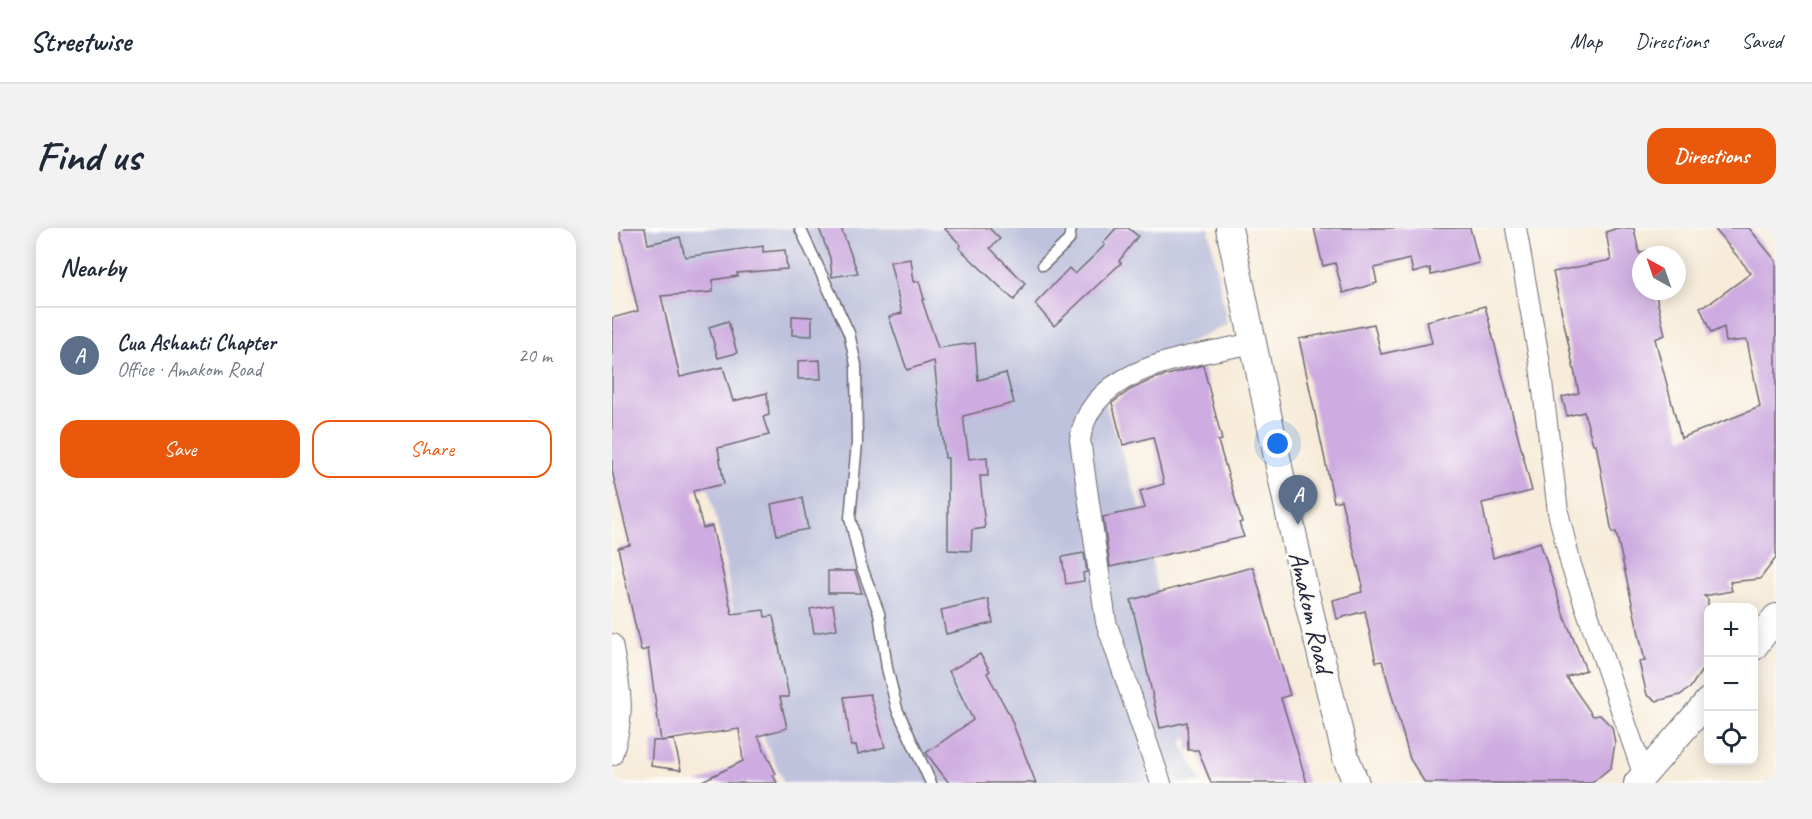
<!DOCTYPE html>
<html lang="en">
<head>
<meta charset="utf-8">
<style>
	:root { --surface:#fff; --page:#f2f2f3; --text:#1f2937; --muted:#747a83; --line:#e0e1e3; --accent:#ea580c }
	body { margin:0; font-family:Caveat,sans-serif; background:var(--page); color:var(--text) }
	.controls { position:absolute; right:18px; bottom:18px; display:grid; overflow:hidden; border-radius:12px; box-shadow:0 3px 15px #0003 }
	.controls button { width:54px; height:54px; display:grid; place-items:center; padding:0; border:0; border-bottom:2px solid var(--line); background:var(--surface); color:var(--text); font:30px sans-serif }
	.compass { position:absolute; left:1020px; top:18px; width:54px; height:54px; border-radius:50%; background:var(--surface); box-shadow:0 3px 15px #0003; rotate:320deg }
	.you { position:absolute; left:666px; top:216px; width:21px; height:21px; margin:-15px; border:4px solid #fff; border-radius:50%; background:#1a73e8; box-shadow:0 0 0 9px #1a73e833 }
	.badge { display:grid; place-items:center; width:39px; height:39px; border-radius:50%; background:var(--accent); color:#fff; font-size:20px; font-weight:700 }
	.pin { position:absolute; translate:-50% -50px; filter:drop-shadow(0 2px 3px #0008) }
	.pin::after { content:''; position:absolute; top:32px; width:21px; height:18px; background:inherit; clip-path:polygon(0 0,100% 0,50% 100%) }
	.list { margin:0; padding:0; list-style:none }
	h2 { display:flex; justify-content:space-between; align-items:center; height:78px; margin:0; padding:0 24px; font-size:26px }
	h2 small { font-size:20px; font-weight:400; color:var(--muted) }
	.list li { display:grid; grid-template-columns:39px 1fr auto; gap:18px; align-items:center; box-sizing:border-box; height:96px; padding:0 24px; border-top:2px solid var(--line) }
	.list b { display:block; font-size:22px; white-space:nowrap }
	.list p { margin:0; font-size:20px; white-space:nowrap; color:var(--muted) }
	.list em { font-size:20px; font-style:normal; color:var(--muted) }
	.actions { display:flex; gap:12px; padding:18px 24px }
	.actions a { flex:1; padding:14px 0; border:2px solid var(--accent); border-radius:18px; text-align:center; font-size:21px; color:var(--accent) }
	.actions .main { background:var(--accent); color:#fff }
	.icon { flex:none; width:33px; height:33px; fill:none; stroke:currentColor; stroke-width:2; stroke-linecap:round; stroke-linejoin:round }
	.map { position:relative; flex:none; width:1164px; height:555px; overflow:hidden; border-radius:18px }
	header { display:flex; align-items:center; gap:36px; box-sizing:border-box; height:84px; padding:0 30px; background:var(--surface); border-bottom:2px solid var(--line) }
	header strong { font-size:28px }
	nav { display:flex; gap:33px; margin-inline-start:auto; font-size:21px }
	.intro { display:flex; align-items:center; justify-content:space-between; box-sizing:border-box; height:144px; padding:0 36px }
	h1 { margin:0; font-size:42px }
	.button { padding:15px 27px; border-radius:18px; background:var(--accent); color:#fff; font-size:21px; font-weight:700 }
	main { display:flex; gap:36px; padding:0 36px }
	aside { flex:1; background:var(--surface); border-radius:18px; box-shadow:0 3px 15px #0003 }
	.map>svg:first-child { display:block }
	.industrial { fill:#bfc2dd }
	.building { fill:#ceabe0 }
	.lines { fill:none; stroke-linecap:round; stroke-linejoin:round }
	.service-casing { stroke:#6d6973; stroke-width:13 }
	.minor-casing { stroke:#6d6973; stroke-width:22 }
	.tertiary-casing { stroke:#6d6973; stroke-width:28 }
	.service { stroke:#fff; stroke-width:10 }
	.minor { stroke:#fff; stroke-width:20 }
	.tertiary { stroke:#fff; stroke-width:26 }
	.labels { text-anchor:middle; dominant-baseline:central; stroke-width:6; stroke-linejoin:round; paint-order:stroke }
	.street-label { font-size:26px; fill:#22223b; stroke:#fdfcf7 }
</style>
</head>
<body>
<header>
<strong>Streetwise</strong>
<nav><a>Map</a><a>Directions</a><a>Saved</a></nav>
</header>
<div class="intro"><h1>Find us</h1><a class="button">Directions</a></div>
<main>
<aside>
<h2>Nearby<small></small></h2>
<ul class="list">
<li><span class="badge" style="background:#5c6f8a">A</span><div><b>Cua Ashanti Chapter</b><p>Office · Amakom Road</p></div><em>20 m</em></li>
</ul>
<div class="actions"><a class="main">Save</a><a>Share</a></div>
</aside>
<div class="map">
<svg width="1164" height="555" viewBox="0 0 1164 555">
	<rect width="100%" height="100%" fill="#fdfcf7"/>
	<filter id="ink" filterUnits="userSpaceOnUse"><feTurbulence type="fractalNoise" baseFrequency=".0167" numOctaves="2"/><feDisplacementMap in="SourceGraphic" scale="12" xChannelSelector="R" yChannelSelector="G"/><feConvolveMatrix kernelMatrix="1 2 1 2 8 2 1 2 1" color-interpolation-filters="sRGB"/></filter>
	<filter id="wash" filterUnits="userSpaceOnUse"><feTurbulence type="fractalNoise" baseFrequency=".008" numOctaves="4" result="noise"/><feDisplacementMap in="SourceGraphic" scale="24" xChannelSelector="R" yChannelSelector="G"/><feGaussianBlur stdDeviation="1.35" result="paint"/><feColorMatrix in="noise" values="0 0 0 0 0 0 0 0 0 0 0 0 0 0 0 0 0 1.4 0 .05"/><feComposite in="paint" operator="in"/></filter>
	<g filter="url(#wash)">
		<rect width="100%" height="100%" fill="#f7ecda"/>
		<!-- industrial -->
		<path class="industrial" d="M35,0H597L615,96L487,158L536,303L543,354L572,448L581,504L569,515L590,555H172L139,483L109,312Z"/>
		<g id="blocks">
			<!-- building -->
			<g class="building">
				<path d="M7,0H33L36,16L68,9L73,29L151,18V24L173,22L175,41L125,45L126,48L101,52V64L49,68L68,149L111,139L121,173L155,165L157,187L151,189L157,207L106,220L112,256L81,263L91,300L100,298L120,386L152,382L153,389L161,388L177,469H168L175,500L146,508L164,546L161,547L165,555H86L131,533L127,501L49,513L36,421L29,423L6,320L18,317L0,243V90L26,83Z"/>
				<path d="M207,0H229L246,45L220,49L218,30Z"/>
				<path d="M332,0H377L388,11L378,20L413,55L402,72L347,20L349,17Z"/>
				<path d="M504,0H516L526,8L507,33L509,35L442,98L423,76L457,40L463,46L493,17L491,15Z"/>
				<path d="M702,0H858L867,35L819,47L818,40L801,45L798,31L762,40L765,55L731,65L723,35L711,38Z"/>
				<path d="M1005,0H1022L1027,25L1034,23L1035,27H1029V63H1043L1053,107L1043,111L1069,210L1148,179L1135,112L1114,114L1112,99L1099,105L1088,79L1098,75L1139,45L1102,0H1137L1164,33V330L1148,351L1118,354L1120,363L1092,368L1096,371V433L1078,460L1068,467L1045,473L1035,467L1027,434L1033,433L1004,304L1000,305L984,216H981L972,184L955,188L950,169L967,165L941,44L999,32L994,4Z"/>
				<path d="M299,31L302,54L307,53L312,71L310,72L326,120L363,115L366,152L394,145L402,175L351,188L357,231L375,229L376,248H368L373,300L360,302L359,323L336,322V230H333L322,133L295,142L277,89L290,85L278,34Z"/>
				<path d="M873,78L920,263L870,275L881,330L928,314L951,385L974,442L954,449L981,488L988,487L1000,499L1003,515L999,539L980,555H813L798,531L770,433L764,434L753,383L725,391L721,372L750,364L749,359L751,358L729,272L722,274L687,111L762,96L769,126L820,115L815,93Z"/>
				<path d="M180,88L200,89V108L180,107Z"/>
				<path d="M116,93L125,125L106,130L97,99Z"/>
				<path d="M208,132L209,151H186V133Z"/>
				<path d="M591,137L610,212L606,213L630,294L627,295L632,309L498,339L491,289L533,280L528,263L552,256L541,209L511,217L500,175L518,162L541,151Z"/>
				<path d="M190,270L196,301L165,307L159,276Z"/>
				<path d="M472,325L475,344L471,345L472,353L454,356L450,329Z"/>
				<path d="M641,339L678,467L669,470L695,555H599L586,522H576L575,494L548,500L519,372Z"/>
				<path d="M216,343H243L250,365H216Z"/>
				<path d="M376,371L381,395L334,406L329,382Z"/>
				<path d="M221,377L225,401L202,405L198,381Z"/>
				<path d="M368,426L378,443L375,445L397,486L424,555H337L314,525L361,492L337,443Z"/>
				<path d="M258,466L273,519L246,526L244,517L239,518L232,469Z"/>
				<path d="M62,512L69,542L39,538L41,513Z"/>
			</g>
		</g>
	</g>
	<g filter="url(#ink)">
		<use href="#blocks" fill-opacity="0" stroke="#6d6973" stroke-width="1.5"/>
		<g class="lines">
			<!-- service casing -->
			<g class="service-casing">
				<g id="service">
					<path d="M188,0L237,105L244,137L245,215L238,290L249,337L267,385L275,440L285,481L319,555"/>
					<path d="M431,37L457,12L459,0"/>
				</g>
			</g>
			<!-- minor casing -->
			<g class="minor-casing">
				<g id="minor">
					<path d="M904,0L927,130L946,284L959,337L1032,548"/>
					<path d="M0,416C8,461 15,483 0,527"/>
					<path d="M549,555L494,394L468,212C478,136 583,128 642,115"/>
				</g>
			</g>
			<!-- tertiary casing -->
			<g class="tertiary-casing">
				<g id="tertiary">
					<path d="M617,0L693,362L734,530L744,555"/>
					<path d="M1142,419L1164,389"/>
					<path d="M1025,555L1096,473"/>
				</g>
			</g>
			<!-- service -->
			<use href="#service" class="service"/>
			<!-- minor -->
			<use href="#minor" class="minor"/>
			<!-- tertiary -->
			<use href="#tertiary" class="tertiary"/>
		</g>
	</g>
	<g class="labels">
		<!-- street labels -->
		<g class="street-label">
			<text transform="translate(699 384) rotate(77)">Amakom Road</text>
		</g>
	</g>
</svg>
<div class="controls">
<button>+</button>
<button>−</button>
<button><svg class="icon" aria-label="locate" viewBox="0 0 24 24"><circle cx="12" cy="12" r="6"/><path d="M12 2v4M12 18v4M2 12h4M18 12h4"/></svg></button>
</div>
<svg class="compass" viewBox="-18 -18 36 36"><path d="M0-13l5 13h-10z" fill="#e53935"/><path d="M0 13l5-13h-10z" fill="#747a83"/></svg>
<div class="you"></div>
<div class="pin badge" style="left:686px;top:297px;background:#5c6f8a">A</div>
</div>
</main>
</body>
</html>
